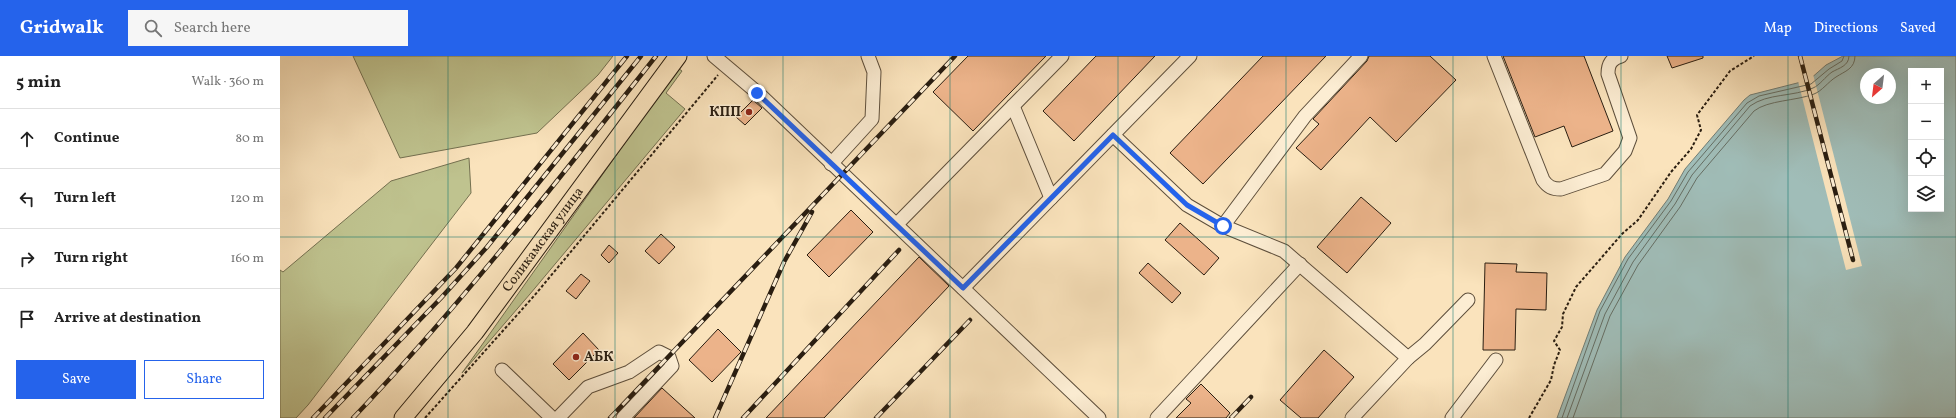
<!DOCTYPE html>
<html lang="en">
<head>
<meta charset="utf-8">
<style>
	:root { --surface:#fff; --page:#f6f6f6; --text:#222; --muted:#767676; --line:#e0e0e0; --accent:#2563eb }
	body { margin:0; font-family:Vollkorn,serif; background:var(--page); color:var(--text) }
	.controls { position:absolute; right:12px; top:12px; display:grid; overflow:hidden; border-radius:0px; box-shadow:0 4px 16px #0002 }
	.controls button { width:36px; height:36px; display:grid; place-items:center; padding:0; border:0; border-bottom:1px solid var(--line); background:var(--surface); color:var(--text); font:20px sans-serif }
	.compass { position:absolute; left:1580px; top:12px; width:36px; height:36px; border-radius:50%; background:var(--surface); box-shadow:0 4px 16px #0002; rotate:208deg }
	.stop { position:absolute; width:12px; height:12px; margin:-9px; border:3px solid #2563eb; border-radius:50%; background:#fff }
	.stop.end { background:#2563eb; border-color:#fff; box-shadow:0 1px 4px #0008 }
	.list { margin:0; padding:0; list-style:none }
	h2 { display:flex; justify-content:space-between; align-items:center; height:52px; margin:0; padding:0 16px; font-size:17px }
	h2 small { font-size:13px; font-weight:400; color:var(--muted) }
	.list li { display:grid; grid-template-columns:26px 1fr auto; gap:12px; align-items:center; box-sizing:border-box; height:60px; padding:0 16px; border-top:1px solid var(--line) }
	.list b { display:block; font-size:15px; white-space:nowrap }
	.list em { font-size:13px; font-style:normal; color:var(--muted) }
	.actions { display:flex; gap:8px; padding:12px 16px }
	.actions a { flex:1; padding:9px 0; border:1px solid var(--accent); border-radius:0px; text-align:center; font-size:14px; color:var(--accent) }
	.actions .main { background:var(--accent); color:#fff }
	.icon { flex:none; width:22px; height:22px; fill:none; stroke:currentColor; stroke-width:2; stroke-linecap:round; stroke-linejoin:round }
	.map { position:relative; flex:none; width:1676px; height:362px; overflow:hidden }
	header { display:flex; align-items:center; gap:24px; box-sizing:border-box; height:56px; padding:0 20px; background:var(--accent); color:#fff }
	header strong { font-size:19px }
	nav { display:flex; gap:22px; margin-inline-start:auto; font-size:14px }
	.search { width:280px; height:36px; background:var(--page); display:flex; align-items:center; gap:10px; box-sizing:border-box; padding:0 14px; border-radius:0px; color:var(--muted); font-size:15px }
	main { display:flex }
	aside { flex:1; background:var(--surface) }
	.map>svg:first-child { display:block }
	.green { fill:#bfc38f; stroke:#747050 }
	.water { fill:#a0bdb8; stroke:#717d75; fill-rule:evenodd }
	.pier { fill:#fae3bc }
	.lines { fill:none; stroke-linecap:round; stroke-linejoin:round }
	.shore { stroke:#656e64; stroke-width:1 }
	.building { fill:#ecb38a; stroke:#2a1e11 }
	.minor-casing { stroke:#5e4f3c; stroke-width:15 }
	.major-casing { stroke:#2a1e11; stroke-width:19 }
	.path { stroke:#2a1e11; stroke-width:2; stroke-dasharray:3 2; stroke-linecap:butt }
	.minor { stroke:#fcedd3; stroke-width:13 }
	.major { stroke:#fae3bc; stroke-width:17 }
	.rail-casing { stroke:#2a1e11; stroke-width:4.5 }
	.rail { stroke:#fcedd3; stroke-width:3; stroke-dasharray:9; stroke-linecap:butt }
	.route { stroke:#2563eb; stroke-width:5 }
	.grid { fill:none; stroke:#0f766e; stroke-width:1; stroke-opacity:0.55 }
	.poi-dot { fill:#8f2418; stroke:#fcedd3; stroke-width:1.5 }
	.labels { text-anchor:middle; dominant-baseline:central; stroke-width:3; stroke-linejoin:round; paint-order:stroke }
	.poi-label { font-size:14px; font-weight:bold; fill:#2a1e11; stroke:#fcedd3; text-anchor:end }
	.street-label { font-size:14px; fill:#2a1e11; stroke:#fcedd3 }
</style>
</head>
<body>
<header>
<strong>Gridwalk</strong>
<div class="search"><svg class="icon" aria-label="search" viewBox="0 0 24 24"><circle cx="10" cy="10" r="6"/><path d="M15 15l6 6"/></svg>Search here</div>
<nav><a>Map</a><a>Directions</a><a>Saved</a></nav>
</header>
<main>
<aside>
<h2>5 min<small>Walk · 360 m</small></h2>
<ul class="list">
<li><svg class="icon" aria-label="ahead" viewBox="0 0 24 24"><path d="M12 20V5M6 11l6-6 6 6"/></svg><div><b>Continue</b></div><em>80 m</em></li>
<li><svg class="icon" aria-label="left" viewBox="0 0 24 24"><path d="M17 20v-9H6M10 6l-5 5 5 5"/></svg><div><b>Turn left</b></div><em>120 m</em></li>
<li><svg class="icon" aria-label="right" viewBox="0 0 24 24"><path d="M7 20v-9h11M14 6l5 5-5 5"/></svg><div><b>Turn right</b></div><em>160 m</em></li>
<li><svg class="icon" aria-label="arrive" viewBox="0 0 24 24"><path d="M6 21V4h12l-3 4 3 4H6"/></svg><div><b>Arrive at destination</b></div></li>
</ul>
<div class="actions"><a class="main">Save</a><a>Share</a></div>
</aside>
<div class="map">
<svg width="1676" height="362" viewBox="0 0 1676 362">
	<rect width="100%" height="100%" fill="#fae3bc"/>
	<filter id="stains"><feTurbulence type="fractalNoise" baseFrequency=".005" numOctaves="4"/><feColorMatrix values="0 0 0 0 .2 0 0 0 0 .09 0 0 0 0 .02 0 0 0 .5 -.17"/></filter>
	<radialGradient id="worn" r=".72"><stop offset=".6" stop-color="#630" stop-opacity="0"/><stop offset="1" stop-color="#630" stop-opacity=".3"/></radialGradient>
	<!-- green -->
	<g class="green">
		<path d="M73,0H333L318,19L257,77L120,102Z"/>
		<path d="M398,12L402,15L386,37L405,53L250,238L182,317Z"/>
		<path d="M189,102L191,137L28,349L16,362H0V214L3,216L111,125Z"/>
	</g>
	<!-- water -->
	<path class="water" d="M1563,0H1676V362H1277L1317,254L1345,201L1388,143L1405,113L1464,44L1470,39L1529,24L1546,9ZM1631,15H1661V153H1631ZM1586,18H1610V42H1586Z"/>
	<!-- pier -->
	<path class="pier" d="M1533,18L1582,210L1566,214L1518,25L1528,22Z"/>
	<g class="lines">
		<!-- shore -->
		<g class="shore">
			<path d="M1282,362L1320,255L1348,203L1391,145L1408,116L1467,47L1479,40L1531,28L1549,13L1562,5L1564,0"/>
			<path d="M1287,362L1325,258L1353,206L1395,148L1412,119L1470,50C1488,37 1513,41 1533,32C1540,29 1545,21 1552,16C1559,12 1569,10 1569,0"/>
			<path d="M1293,362L1330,260L1358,209L1400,151L1417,122L1474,55C1488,44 1516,45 1534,38C1542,35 1548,26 1556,21C1565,15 1575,13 1575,0"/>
		</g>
	</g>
	<!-- building -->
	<g class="building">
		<path d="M688,0H766L693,75L653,36Z"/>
		<path d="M816,0H875L794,85L763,55Z"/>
		<path d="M983,0H1046L923,128L890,97Z"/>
		<path d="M1089,0H1150L1176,24L1116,86L1090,61L1041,114L1016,92L1039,68L1033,63L1087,5Z"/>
		<path d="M1223,0H1304L1333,75L1292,91L1284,70L1255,81Z"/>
		<path d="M1387,0H1423V2L1392,12Z"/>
		<path d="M473,44L482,52L465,69L456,61Z"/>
		<path d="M1081,141L1111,167L1067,217L1037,191Z"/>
		<path d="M571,154L593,176L549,221L527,199Z"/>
		<path d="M900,167L939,202L924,219L885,184Z"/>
		<path d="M381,178L395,191L379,208L365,195Z"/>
		<path d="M329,189L338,197L329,207L321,199Z"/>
		<path d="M639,201L669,230L544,362H486Z"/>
		<path d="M868,207L901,237L892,247L859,217Z"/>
		<path d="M1205,207L1237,208L1236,216L1267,217L1266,254L1236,253L1235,294H1203Z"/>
		<path d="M301,218L310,225L296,243L286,235Z"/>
		<path d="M438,273L461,296L432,326L409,304Z"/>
		<path d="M303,277L319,294L289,324L273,308Z"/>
		<path d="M1044,294L1074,321L1038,362H1021L1000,344Z"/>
		<path d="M921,328L950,357L946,362H896L911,347L906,343Z"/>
		<path d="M382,332L415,362H354Z"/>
	</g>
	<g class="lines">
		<!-- minor casing -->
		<g class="minor-casing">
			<g id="minor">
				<path d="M434,0L479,38L819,362"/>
				<path d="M1214,0L1263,124C1268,131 1272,133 1281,133L1325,118L1345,95L1350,82L1328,18C1328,8 1331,3 1341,0"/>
				<path d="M733,50L771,142"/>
				<path d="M833,79L907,149L943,170L1004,195L1128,302"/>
				<path d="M551,108L592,63L594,16L588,0"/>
				<path d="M617,168L782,0"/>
				<path d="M943,170L1025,60L1081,0"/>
				<path d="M683,232L910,0"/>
				<path d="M222,314L272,362"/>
				<path d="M278,362L308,331L349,316L379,296L389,301L392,310L343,362"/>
				<path d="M877,362L1020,208"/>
				<path d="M1072,362L1128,302L1145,288L1188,244"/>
				<path d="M1172,362L1216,304"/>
			</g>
		</g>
		<!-- major casing -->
		<g class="major-casing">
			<g id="major">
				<path id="s1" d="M123,362L195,276L398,0"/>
			</g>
		</g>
		<!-- path -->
		<g class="path">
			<path d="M145,362L254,240L438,19"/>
			<path d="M1249,362L1271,324L1274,309L1280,294L1274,285L1282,271L1283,258L1296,231L1342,178L1358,164L1391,116L1411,93L1421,74L1417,59L1450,15L1474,0"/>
		</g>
		<!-- minor -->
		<use href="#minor" class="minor"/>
		<!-- major -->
		<use href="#major" class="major"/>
		<!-- rail casing -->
		<g class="rail-casing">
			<g id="rail">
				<path d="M1520,0L1573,204"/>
				<path d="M33,362L176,212L347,0"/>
				<path d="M45,362L161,242L207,191L361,0"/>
				<path d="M73,362C182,248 278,124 376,0"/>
				<path d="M330,362L675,0"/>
				<path d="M435,362L504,206L532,156"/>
				<path d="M463,362L619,194"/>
				<path d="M596,362L690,264"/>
				<path d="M951,362L971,341"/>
			</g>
		</g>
		<!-- rail -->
		<use href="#rail" class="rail"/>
	</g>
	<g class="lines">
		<!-- route -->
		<path class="route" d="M477,37L683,232L833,79L907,149L943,170"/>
	</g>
	<!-- grid -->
	<path class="grid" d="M168,0V362M335,0V362M503,0V362M670,0V362M838,0V362M1006,0V362M1173,0V362M1341,0V362M1508,0V362M0,181H1676"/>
	<!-- markers -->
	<g class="poi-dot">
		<circle cx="469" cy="56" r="4"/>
		<circle cx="296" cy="301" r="4"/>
	</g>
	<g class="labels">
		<!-- poi labels -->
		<g class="poi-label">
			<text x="461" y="56">КПП</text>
			<text x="304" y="301" text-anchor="start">АБК</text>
		</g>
		<!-- street labels -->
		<g class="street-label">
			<text stroke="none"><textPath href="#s1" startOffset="227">Соликамская улица</textPath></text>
		</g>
	</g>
	<rect width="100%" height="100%" filter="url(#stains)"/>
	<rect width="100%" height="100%" fill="url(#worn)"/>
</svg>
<div class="controls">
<button>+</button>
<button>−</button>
<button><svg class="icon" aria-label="locate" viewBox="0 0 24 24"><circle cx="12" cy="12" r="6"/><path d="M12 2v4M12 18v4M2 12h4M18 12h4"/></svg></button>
<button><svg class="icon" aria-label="layers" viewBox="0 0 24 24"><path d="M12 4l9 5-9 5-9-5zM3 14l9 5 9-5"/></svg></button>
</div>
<svg class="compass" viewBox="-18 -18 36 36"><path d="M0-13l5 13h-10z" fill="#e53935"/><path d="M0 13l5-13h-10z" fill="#767676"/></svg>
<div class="stop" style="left:943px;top:170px"></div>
<div class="stop end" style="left:477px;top:37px"></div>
</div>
</main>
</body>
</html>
